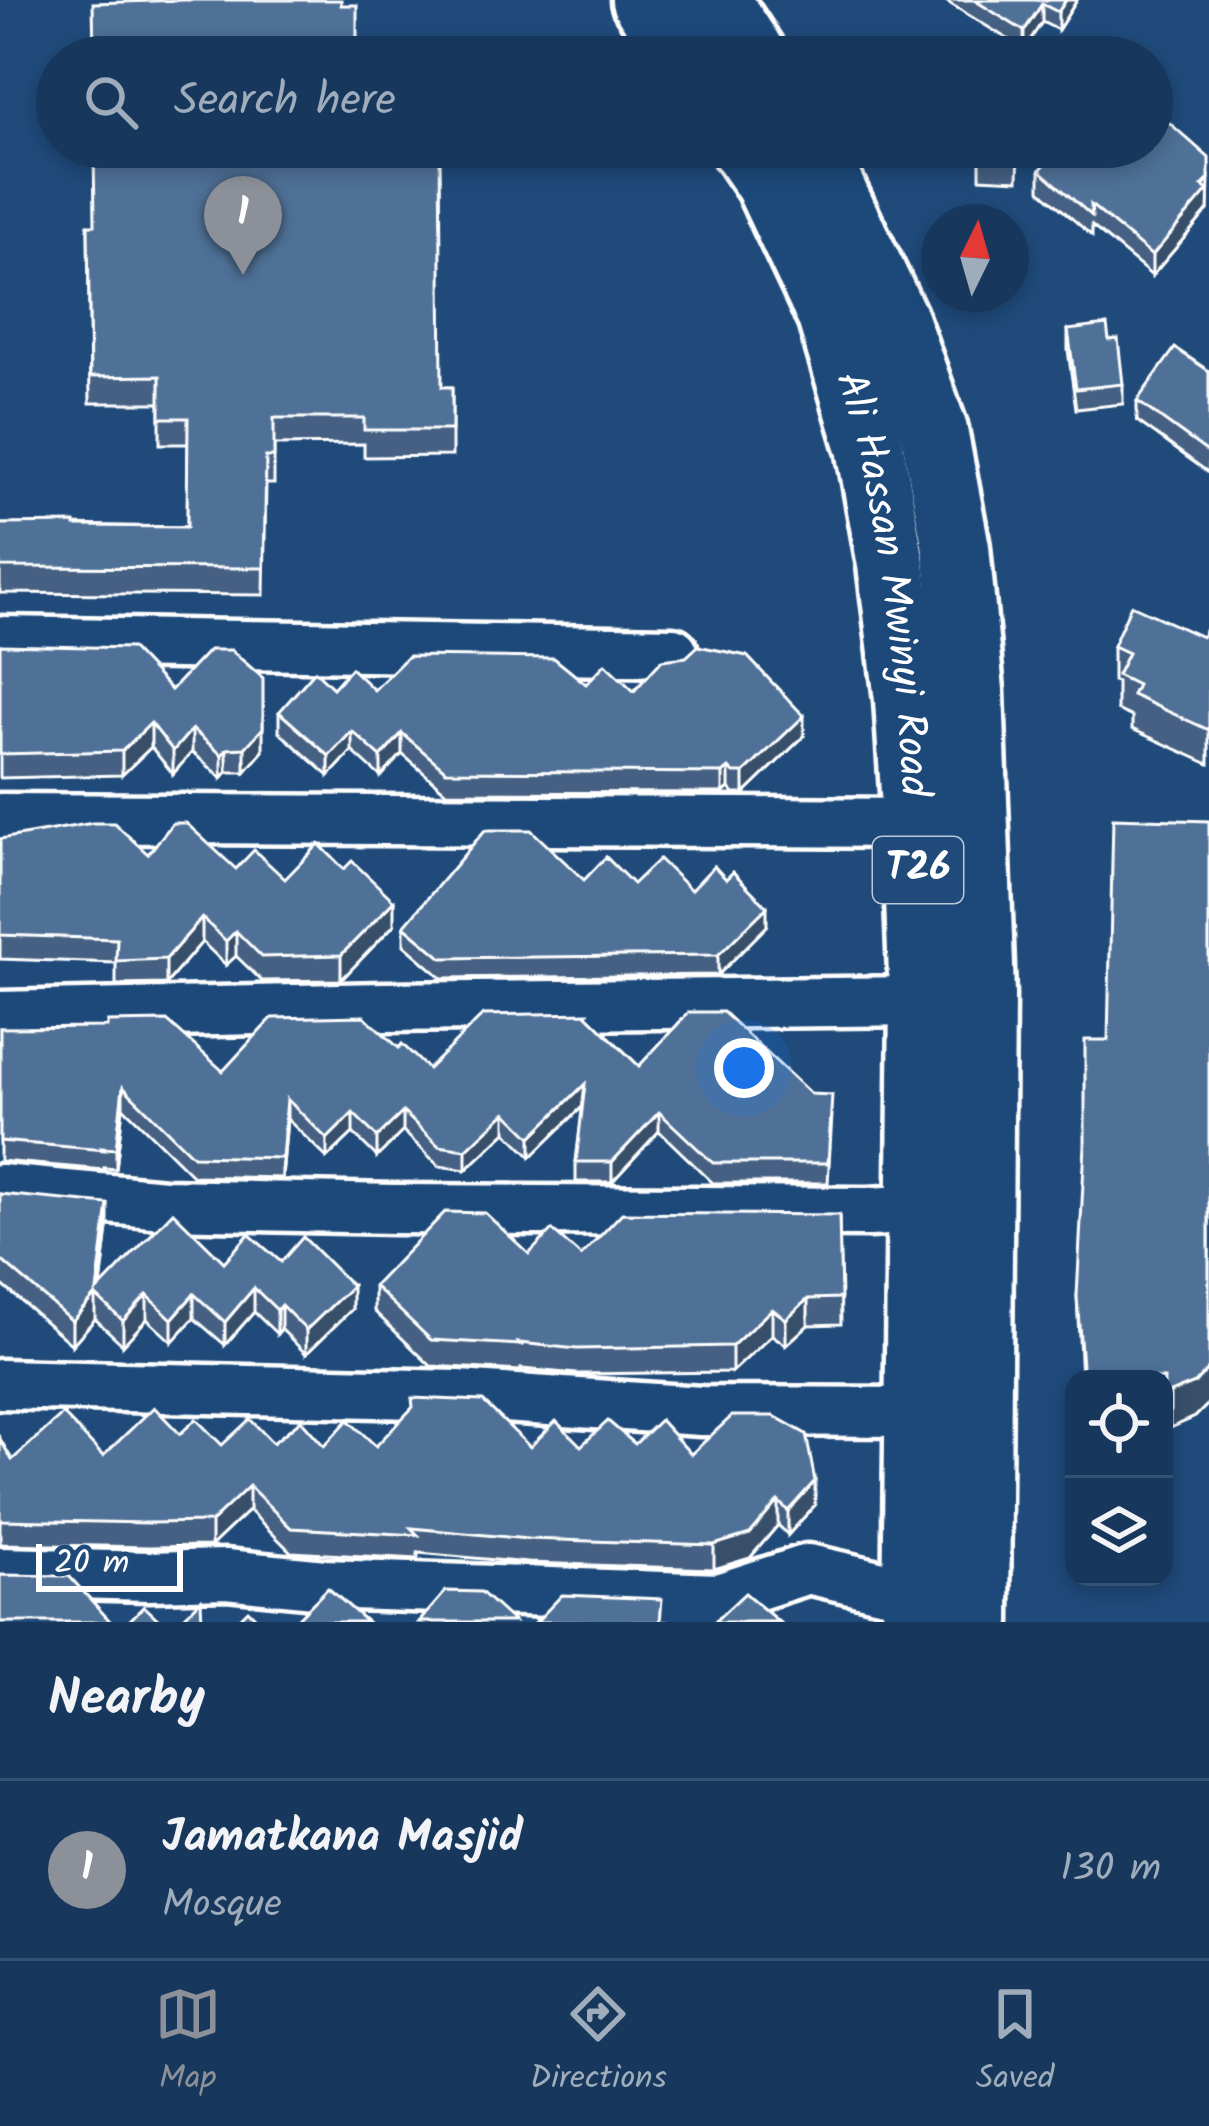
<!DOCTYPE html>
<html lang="en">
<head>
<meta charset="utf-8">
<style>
	:root { --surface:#17385c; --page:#244365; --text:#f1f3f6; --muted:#9eacbb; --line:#365272; --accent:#8c9099 }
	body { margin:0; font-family:Kalam,sans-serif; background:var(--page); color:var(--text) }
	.controls { position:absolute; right:36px; bottom:36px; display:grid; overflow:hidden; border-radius:24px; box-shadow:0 6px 18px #0003 }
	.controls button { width:108px; height:108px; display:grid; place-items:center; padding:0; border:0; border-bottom:3px solid var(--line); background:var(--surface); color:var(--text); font:60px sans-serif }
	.compass { position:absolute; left:921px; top:204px; width:108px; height:108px; border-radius:50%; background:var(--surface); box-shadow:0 6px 18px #0003; rotate:5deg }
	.scale { position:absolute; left:36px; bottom:30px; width:147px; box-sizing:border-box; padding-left:12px; border:6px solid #fff; border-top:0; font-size:33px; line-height:42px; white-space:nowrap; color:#fff; -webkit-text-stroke:9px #1f4a7a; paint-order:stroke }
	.you { position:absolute; left:744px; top:1068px; width:42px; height:42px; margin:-30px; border:9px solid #fff; border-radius:50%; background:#1a73e8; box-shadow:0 0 0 18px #1a73e833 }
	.badge { display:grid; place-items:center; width:78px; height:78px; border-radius:50%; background:var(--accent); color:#fff; font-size:39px; font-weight:700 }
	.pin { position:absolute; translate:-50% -99px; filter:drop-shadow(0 3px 6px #0008) }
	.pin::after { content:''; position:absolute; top:63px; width:42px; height:36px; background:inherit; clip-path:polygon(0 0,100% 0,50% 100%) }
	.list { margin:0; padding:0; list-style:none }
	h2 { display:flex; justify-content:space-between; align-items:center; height:156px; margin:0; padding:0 48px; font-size:51px }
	h2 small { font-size:39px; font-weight:400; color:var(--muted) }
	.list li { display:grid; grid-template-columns:78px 1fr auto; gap:36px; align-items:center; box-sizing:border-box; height:180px; padding:0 48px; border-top:3px solid var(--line) }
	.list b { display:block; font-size:45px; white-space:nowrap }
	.list p { margin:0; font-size:39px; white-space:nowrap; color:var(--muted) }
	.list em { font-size:39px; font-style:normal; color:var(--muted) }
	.icon { flex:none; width:66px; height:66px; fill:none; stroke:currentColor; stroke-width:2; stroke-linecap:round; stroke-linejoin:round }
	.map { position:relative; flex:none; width:1209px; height:1622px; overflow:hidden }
	.search { position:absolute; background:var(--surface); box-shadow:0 6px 18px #0003; left:36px; right:36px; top:36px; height:132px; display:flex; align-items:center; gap:30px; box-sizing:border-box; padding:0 42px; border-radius:66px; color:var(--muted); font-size:45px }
	.sheet { height:336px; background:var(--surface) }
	nav { display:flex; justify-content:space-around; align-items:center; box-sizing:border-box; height:168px; border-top:3px solid var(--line); background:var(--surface); font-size:33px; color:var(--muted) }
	nav a { display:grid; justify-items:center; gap:6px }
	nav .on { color:var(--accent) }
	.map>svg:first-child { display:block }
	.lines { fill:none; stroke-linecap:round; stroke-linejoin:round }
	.street-casing { stroke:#fff; stroke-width:57 }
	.highway-casing { stroke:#fff; stroke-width:75 }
	.street { stroke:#1f4a7a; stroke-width:48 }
	.highway { stroke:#1f4a7a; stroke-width:66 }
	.wall { fill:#456182; stroke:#fff; stroke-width:3 }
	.shaded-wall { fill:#384f6a; stroke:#fff; stroke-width:3 }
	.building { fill:#507197; stroke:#fff; stroke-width:3 }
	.labels { text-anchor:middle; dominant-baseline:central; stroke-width:10; stroke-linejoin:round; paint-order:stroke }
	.shield { fill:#1f4a7a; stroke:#bcc9d7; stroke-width:3 }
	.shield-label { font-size:39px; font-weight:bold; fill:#fff }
	.street-label { font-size:42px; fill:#fff; stroke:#1f4a7a }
</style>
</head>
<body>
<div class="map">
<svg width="1209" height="1622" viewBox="0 0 1209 1622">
	<rect width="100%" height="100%" fill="#1f4a7a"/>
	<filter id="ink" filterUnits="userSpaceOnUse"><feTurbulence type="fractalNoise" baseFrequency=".00833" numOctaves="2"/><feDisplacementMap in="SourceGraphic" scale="24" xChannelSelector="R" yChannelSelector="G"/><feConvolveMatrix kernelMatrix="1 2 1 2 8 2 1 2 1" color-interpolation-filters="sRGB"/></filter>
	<g filter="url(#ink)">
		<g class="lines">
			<!-- street casing -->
			<g class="street-casing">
				<g id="street">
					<path d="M0,641L673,652"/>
					<path d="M0,818L916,823"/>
					<path d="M0,1016L384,1007L923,1001"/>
					<path d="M0,1189L164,1204L394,1209L869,1212L921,1209"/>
					<path d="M0,1384L458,1395L701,1411L918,1412"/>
					<path d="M0,1572L149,1576L226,1574L324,1584L718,1598L808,1569L916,1594"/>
				</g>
			</g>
			<!-- highway casing -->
			<g class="highway-casing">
				<g id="highway">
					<path d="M645,0L684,57"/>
					<path d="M716,0L753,57"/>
					<path id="s1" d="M744,147L768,182L831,316L870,447L891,564L908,699L916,823L923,1001L916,1622"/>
					<path d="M811,147L894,320L934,431L956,548L970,691L981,995L976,1622"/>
				</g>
			</g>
			<!-- street -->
			<use href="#street" class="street"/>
			<!-- highway -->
			<use href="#highway" class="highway"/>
		</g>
		<!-- wall -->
		<g class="wall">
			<path d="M944,0H1077L1058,30L1042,22L1024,49Z"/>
			<path d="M980,147H1019L1018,180L980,178Z"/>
			<path d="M1040,170L1208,200V210L1152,276L1092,226V236L1040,190Z"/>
			<path d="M88,225L442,387H452V456L364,457V444L274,445V484H266L264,595L0,593V524L187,527L188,444H160V403H90Z"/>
			<path d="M1068,330L1123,384V404L1076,409L1068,350Z"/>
			<path d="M1209,371V473L1137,421V401Z"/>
			<path d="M1209,623V764L1132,729V717L1117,710V682L1113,681V646L1202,637Z"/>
			<path d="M0,645L171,690L263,751L245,772H227L222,778L192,752L173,774L151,747L122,775L0,778Z"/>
			<path d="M586,684L634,691L804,736L744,794H734L729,788L723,793L446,792L402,754L381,777L352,751L329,776L279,732V712L333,688L374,690Z"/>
			<path d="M1209,821V1403L1195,1417L1170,1428L1164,1429V1379H1081L1077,1296L1108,1040Z"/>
			<path d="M0,839L148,854L236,869L285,879L394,925L341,980L262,981L236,956L226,965L202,942L166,984L116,985V963L0,959Z"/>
			<path d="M584,880L691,890L767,926L718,975L442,978L404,945V926Z"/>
			<path d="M588,1016L639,1066L832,1115L828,1183H713L659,1131L612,1182H576V1162L583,1106L531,1157L506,1132L466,1170L439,1166L403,1131L377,1157L353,1133L327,1158L287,1119L282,1178L193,1176L123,1107L116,1169L104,1168V1170L0,1161V1028L223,1071L399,1048L428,1069Z"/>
			<path d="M0,1194L108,1228L101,1287L224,1262H281L352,1309L306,1354L281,1329L277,1334L254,1312L225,1345L194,1318L172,1342L147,1319L123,1345L95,1319L72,1345L0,1283Z"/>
			<path d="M839,1215L841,1324L808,1325L786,1345L772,1335L732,1372L577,1374L521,1369V1371L431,1366L374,1311V1286L529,1254L581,1256Z"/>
			<path d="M180,1434L222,1445L273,1443L324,1446L530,1447L635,1444L691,1454L815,1505L788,1535L778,1525L750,1558L714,1569L528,1563L418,1553V1559L291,1552L249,1510L211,1546L149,1547L0,1544V1439L12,1460L103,1456Z"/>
		</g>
		<!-- shaded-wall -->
		<g class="shaded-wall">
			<path d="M1066,0H1077L1058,30V12Z"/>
			<path d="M1042,4V22L1024,49V31Z"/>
			<path d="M1209,179L1208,210L1152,276V256Z"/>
			<path d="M263,702V751L245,772V748Z"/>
			<path d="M804,716V736L744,794V773Z"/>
			<path d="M151,723V747L122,775V751Z"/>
			<path d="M192,729V752L173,774V751Z"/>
			<path d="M352,731V751L329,776V756Z"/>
			<path d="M402,733V754L381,777V757Z"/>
			<path d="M227,749V772L222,778V755Z"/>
			<path d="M729,768V788L723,793V773Z"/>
			<path d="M394,901V925L341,980V955Z"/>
			<path d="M767,907V926L718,975V955Z"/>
			<path d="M202,918V942L166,984V959Z"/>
			<path d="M236,931V956L226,965V941Z"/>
			<path d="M585,1084V1104L531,1157V1137Z"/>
			<path d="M123,1087V1107L116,1169V1149Z"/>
			<path d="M287,1099V1119L282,1178V1158Z"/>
			<path d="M403,1112V1131L377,1157V1137Z"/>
			<path d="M506,1112V1132L466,1170V1150Z"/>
			<path d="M659,1112V1131L612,1182V1162Z"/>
			<path d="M353,1113V1133L327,1158V1139Z"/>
			<path d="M108,1204V1228L99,1299L97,1297Z"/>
			<path d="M352,1286V1309L306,1354V1330Z"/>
			<path d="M254,1288V1312L225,1345V1322Z"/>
			<path d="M194,1294V1318L172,1342V1319Z"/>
			<path d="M95,1295V1319L72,1345V1321Z"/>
			<path d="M147,1295V1319L123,1345V1321Z"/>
			<path d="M808,1299V1325L786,1345V1319Z"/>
			<path d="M281,1305V1329L277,1334V1310Z"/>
			<path d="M772,1309V1335L732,1372V1346Z"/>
			<path d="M1209,1368V1403L1195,1417L1170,1428V1393Z"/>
			<path d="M815,1481V1505L788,1535V1511Z"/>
			<path d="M249,1486V1510L211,1546V1522Z"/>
			<path d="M778,1501V1525L750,1558L714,1569V1545Z"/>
		</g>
		<!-- building -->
		<g class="building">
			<path d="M183,0H341V5H357V57H94L93,3Z"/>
			<path d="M974,0H1066L1058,12L1042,4L1024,31Z"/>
			<path d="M1155,110L1209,158V179L1202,186L1208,190L1152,256L1091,205L1092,216L1040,170L1061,147H1116L1119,150L1122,147H1152V113Z"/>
			<path d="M94,147H440L442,387H452V430H364V418H274V457H266L264,568L0,567V524L75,523V526L187,527L188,418H160V376L90,377L88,225H95Z"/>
			<path d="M980,147H1018V160L980,158Z"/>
			<path d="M1107,325L1109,340L1118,339L1123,384L1076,389L1068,330Z"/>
			<path d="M1175,348L1209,371V453L1137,401Z"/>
			<path d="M1131,605L1202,637L1209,623V730L1132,695L1137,685L1117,675L1128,653L1113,646Z"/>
			<path d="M0,645L131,648L171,690L209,650H231L263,678V728L245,748L227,749L222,755L192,729L173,751L151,723L122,751L0,754Z"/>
			<path d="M698,646L747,656L804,716L744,773H734L729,768L723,773L446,771L402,733L381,757L352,731L329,756L279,712L315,671L333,688L351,668L374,690L408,656L554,658L586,684L605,664L634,691L662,660L686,657Z"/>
			<path d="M1113,818L1209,821V1368L1195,1383L1170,1393L1164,1394V1379H1089L1082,1367L1077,1296L1085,1145V1040H1108Z"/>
			<path d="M93,823H114L148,854L173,823H186L236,869L254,850L285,879L319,844L344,869L352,861L394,901L341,955L262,957L236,931L226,941L202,918L166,959L116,961L117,939L0,935V839Z"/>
			<path d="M485,830H531L584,880L606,857L633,884L659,859L691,890L714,866L726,879L733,872L767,907L718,955L442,958L404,926Z"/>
			<path d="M689,1012H723L811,1094L832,1095L828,1163H713L659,1112L612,1162H576L585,1084L531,1137L506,1112L466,1150L439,1146L403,1112L377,1137L353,1113L327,1139L287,1099L282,1158L193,1156L123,1087L116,1149L102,1148L104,1150L0,1141V1028L107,1027V1022L167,1021L223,1071L272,1018L364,1016L399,1048L402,1044L428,1069L483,1015L588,1013L587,1015L639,1066Z"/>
			<path d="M0,1194L108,1204L97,1291L173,1212L224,1262L249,1234L281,1262L303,1237L352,1286L306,1330L281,1305L277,1310L254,1288L225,1322L194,1294L172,1319L147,1295L123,1321L95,1295L72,1321L0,1259Z"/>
			<path d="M445,1212L485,1213L529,1254L552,1230L581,1256L622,1213L839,1215L841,1298L808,1299L786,1319L772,1309L732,1346L577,1349L519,1343L521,1345L431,1340L374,1286Z"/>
			<path d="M412,1398L483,1401L530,1447L556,1421L581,1446L608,1421L635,1444L660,1420L691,1454L732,1416H774L806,1434L815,1481L788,1511L778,1501L750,1534L714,1545L528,1539L411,1528L418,1535L291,1528L249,1486L211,1522L149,1523L0,1520V1439L12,1460L63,1414L103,1456L154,1407L180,1434L196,1419L222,1445L250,1419L273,1443L301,1420L324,1446L348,1420L376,1446L413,1407Z"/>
			<path d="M0,1575L69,1576L111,1622H0Z"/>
			<path d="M328,1588L367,1622H294Z"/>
			<path d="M446,1591L481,1592L514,1622H419Z"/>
			<path d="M745,1593L779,1622H714Z"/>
			<path d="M562,1595L662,1599L660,1622H536Z"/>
			<path d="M201,1600L202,1622H179Z"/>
			<path d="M144,1606L161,1622H128Z"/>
			<path d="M248,1610L260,1622H236Z"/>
		</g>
	</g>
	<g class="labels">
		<!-- shield labels -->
		<rect class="shield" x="873" y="837" width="90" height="66" rx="9"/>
		<g class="shield-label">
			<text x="918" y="870">T26</text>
		</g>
		<!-- street labels -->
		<g class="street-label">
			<text stroke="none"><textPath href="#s1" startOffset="465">Ali Hassan Mwinyi Road</textPath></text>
		</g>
	</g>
</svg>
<div class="controls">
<button><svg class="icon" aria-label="locate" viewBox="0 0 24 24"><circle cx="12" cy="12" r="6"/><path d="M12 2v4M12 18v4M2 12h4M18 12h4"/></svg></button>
<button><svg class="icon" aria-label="layers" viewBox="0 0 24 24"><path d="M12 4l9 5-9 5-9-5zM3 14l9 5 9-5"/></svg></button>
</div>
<svg class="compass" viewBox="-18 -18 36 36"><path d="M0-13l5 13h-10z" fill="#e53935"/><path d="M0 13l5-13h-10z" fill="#9eacbb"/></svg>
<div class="scale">20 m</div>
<div class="you"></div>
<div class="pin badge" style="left:243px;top:275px">1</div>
<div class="search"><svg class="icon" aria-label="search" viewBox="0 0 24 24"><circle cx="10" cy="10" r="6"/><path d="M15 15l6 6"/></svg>Search here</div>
</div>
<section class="sheet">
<h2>Nearby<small></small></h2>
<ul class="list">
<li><span class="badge">1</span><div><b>Jamatkana Masjid</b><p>Mosque</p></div><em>130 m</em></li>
</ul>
</section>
<nav>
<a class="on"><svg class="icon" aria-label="map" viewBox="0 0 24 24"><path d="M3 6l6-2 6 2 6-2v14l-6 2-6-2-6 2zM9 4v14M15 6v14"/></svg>Map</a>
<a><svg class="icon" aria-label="directions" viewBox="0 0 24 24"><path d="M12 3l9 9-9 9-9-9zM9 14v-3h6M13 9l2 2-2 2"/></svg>Directions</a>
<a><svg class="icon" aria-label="saved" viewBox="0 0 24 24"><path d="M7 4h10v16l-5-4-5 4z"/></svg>Saved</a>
</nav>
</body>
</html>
